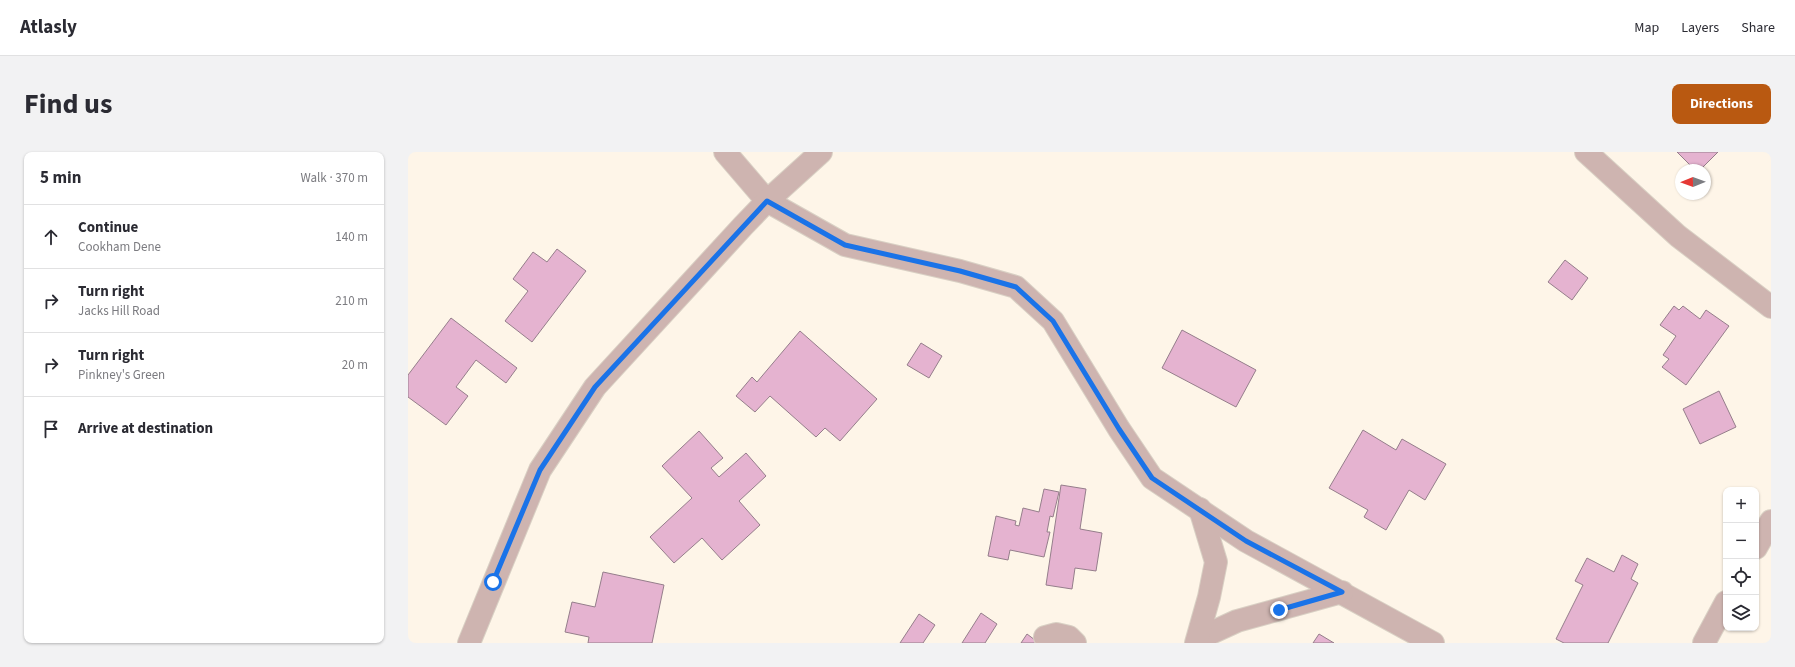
<!DOCTYPE html>
<html lang="en">
<head>
<meta charset="utf-8">
<style>
	:root { --surface:#fff; --page:#f2f2f3; --text:#2b2b33; --muted:#7c7c81; --line:#e1e1e2; --accent:#b95911 }
	body { margin:0; font-family:"Source Sans 3",sans-serif; background:var(--page); color:var(--text) }
	.controls { position:absolute; right:12px; bottom:12px; display:grid; overflow:hidden; border-radius:8px; box-shadow:0 1px 3px #0004 }
	.controls button { width:36px; height:36px; display:grid; place-items:center; padding:0; border:0; border-bottom:1px solid var(--line); background:var(--surface); color:var(--text); font:20px sans-serif }
	.compass { position:absolute; left:1267px; top:12px; width:36px; height:36px; border-radius:50%; background:var(--surface); box-shadow:0 1px 3px #0004; rotate:269deg }
	.stop { position:absolute; width:12px; height:12px; margin:-9px; border:3px solid #1a73e8; border-radius:50%; background:#fff }
	.stop.end { background:#1a73e8; border-color:#fff; box-shadow:0 1px 4px #0008 }
	.list { margin:0; padding:0; list-style:none }
	h2 { display:flex; justify-content:space-between; align-items:center; height:52px; margin:0; padding:0 16px; font-size:17px }
	h2 small { font-size:13px; font-weight:400; color:var(--muted) }
	.list li { display:grid; grid-template-columns:26px 1fr auto; gap:12px; align-items:center; box-sizing:border-box; height:64px; padding:0 16px; border-top:1px solid var(--line) }
	.list b { display:block; font-size:15px; white-space:nowrap }
	.list p { margin:0; font-size:13px; white-space:nowrap; color:var(--muted) }
	.list em { font-size:13px; font-style:normal; color:var(--muted) }
	.icon { flex:none; width:22px; height:22px; fill:none; stroke:currentColor; stroke-width:2; stroke-linecap:round; stroke-linejoin:round }
	.map { position:relative; flex:none; width:1363px; height:491px; overflow:hidden; border-radius:8px }
	header { display:flex; align-items:center; gap:24px; box-sizing:border-box; height:56px; padding:0 20px; background:var(--surface); border-bottom:1px solid var(--line) }
	header strong { font-size:19px }
	nav { display:flex; gap:22px; margin-inline-start:auto; font-size:14px }
	.intro { display:flex; align-items:center; justify-content:space-between; box-sizing:border-box; height:96px; padding:0 24px }
	h1 { margin:0; font-size:28px }
	.button { padding:10px 18px; border-radius:8px; background:var(--accent); color:#fff; font-size:14px; font-weight:700 }
	main { display:flex; gap:24px; padding:0 24px }
	aside { flex:1; background:var(--surface); border-radius:8px; box-shadow:0 1px 3px #0004 }
	.map>svg:first-child { display:block }
	.building { fill:#e5b3d0; stroke:#957e8b }
	.lines { fill:none; stroke-linecap:round; stroke-linejoin:round }
	.minor-casing { stroke:#d9d0c4; stroke-width:24 }
	.minor { stroke:#ceb4b0; stroke-width:22 }
	.route { stroke:#1a73e8; stroke-width:5 }
</style>
</head>
<body>
<header>
<strong>Atlasly</strong>
<nav><a>Map</a><a>Layers</a><a>Share</a></nav>
</header>
<div class="intro"><h1>Find us</h1><a class="button">Directions</a></div>
<main>
<aside>
<h2>5 min<small>Walk · 370 m</small></h2>
<ul class="list">
<li><svg class="icon" aria-label="ahead" viewBox="0 0 24 24"><path d="M12 20V5M6 11l6-6 6 6"/></svg><div><b>Continue</b><p>Cookham Dene</p></div><em>140 m</em></li>
<li><svg class="icon" aria-label="right" viewBox="0 0 24 24"><path d="M7 20v-9h11M14 6l5 5-5 5"/></svg><div><b>Turn right</b><p>Jacks Hill Road</p></div><em>210 m</em></li>
<li><svg class="icon" aria-label="right" viewBox="0 0 24 24"><path d="M7 20v-9h11M14 6l5 5-5 5"/></svg><div><b>Turn right</b><p>Pinkney's Green</p></div><em>20 m</em></li>
<li><svg class="icon" aria-label="arrive" viewBox="0 0 24 24"><path d="M6 21V4h12l-3 4 3 4H6"/></svg><div><b>Arrive at destination</b></div></li>
</ul>
</aside>
<div class="map">
<svg width="1363" height="491" viewBox="0 0 1363 491">
	<rect width="100%" height="100%" fill="#fef5e8"/>
	<!-- building -->
	<g class="building">
		<path d="M1269,0H1310L1292,18H1287Z"/>
		<path d="M149,97L178,119L124,190L97,169L120,139L105,127L125,100L139,110Z"/>
		<path d="M1157,108L1180,126L1164,148L1140,130Z"/>
		<path d="M1266,154L1271,158L1275,154L1292,167L1298,158L1321,174L1278,233L1254,215L1261,207L1255,203L1268,184L1252,173Z"/>
		<path d="M43,166L109,216L98,231L68,208L48,235L60,244L38,273L0,245V223Z"/>
		<path d="M774,178L848,218L828,255L754,216Z"/>
		<path d="M392,179L469,247L432,289L417,276L408,285L362,244L347,260L328,244L344,225L349,230Z"/>
		<path d="M513,191L534,204L521,226L499,213Z"/>
		<path d="M1311,239L1328,275L1292,292L1275,257Z"/>
		<path d="M955,278L988,298L994,287L1038,312L1017,348L1001,338L978,378L956,365L960,358L921,336Z"/>
		<path d="M291,279L315,306L303,316L311,325L338,301L358,324L331,349L352,373L314,408L294,386L266,411L242,385L284,346L254,314Z"/>
		<path d="M653,333L678,337L672,377L694,381L688,419L667,416L664,437L638,433Z"/>
		<path d="M636,337L651,340L645,365L642,364L639,380H642L636,405L602,398L600,408L580,404L588,364L608,369L607,373L611,374L615,356L631,360Z"/>
		<path d="M1214,403L1230,412L1223,427L1230,431L1200,491H1156L1148,487L1175,433L1167,429L1179,406L1206,420Z"/>
		<path d="M195,420L256,433L244,491H180L181,485L157,480L164,450L187,455Z"/>
		<path d="M573,461L589,472L577,491H554Z"/>
		<path d="M511,462L527,473L515,491H492Z"/>
		<path d="M619,482L631,491H613Z"/>
		<path d="M911,482L926,491H905Z"/>
	</g>
	<g class="lines">
		<!-- minor casing -->
		<g class="minor-casing">
			<g id="minor">
				<path d="M317,0L359,49L437,93L552,119L608,135L645,169L711,277L744,326L838,389L1025,491"/>
				<path d="M1178,0L1270,84L1363,155"/>
				<path d="M1348,396L1363,369"/>
				<path d="M637,485L648,482L661,485L667,491"/>
				<path d="M790,487L829,469L934,440"/>
				<path d="M61,491L132,318L187,235L335,74L359,49L413,0"/>
				<path d="M788,491L801,445L808,410L792,357"/>
				<path d="M1296,491L1318,450"/>
			</g>
		</g>
		<!-- minor -->
		<use href="#minor" class="minor"/>
	</g>
	<g class="lines">
		<!-- route -->
		<path class="route" d="M85,430L132,318L187,235L359,49L437,93L552,119L608,135L645,169L711,277L744,326L838,389L934,440L871,458"/>
	</g>
</svg>
<div class="controls">
<button>+</button>
<button>−</button>
<button><svg class="icon" aria-label="locate" viewBox="0 0 24 24"><circle cx="12" cy="12" r="6"/><path d="M12 2v4M12 18v4M2 12h4M18 12h4"/></svg></button>
<button><svg class="icon" aria-label="layers" viewBox="0 0 24 24"><path d="M12 4l9 5-9 5-9-5zM3 14l9 5 9-5"/></svg></button>
</div>
<svg class="compass" viewBox="-18 -18 36 36"><path d="M0-13l5 13h-10z" fill="#e53935"/><path d="M0 13l5-13h-10z" fill="#7c7c81"/></svg>
<div class="stop" style="left:85px;top:430px"></div>
<div class="stop end" style="left:871px;top:458px"></div>
</div>
</main>
</body>
</html>
